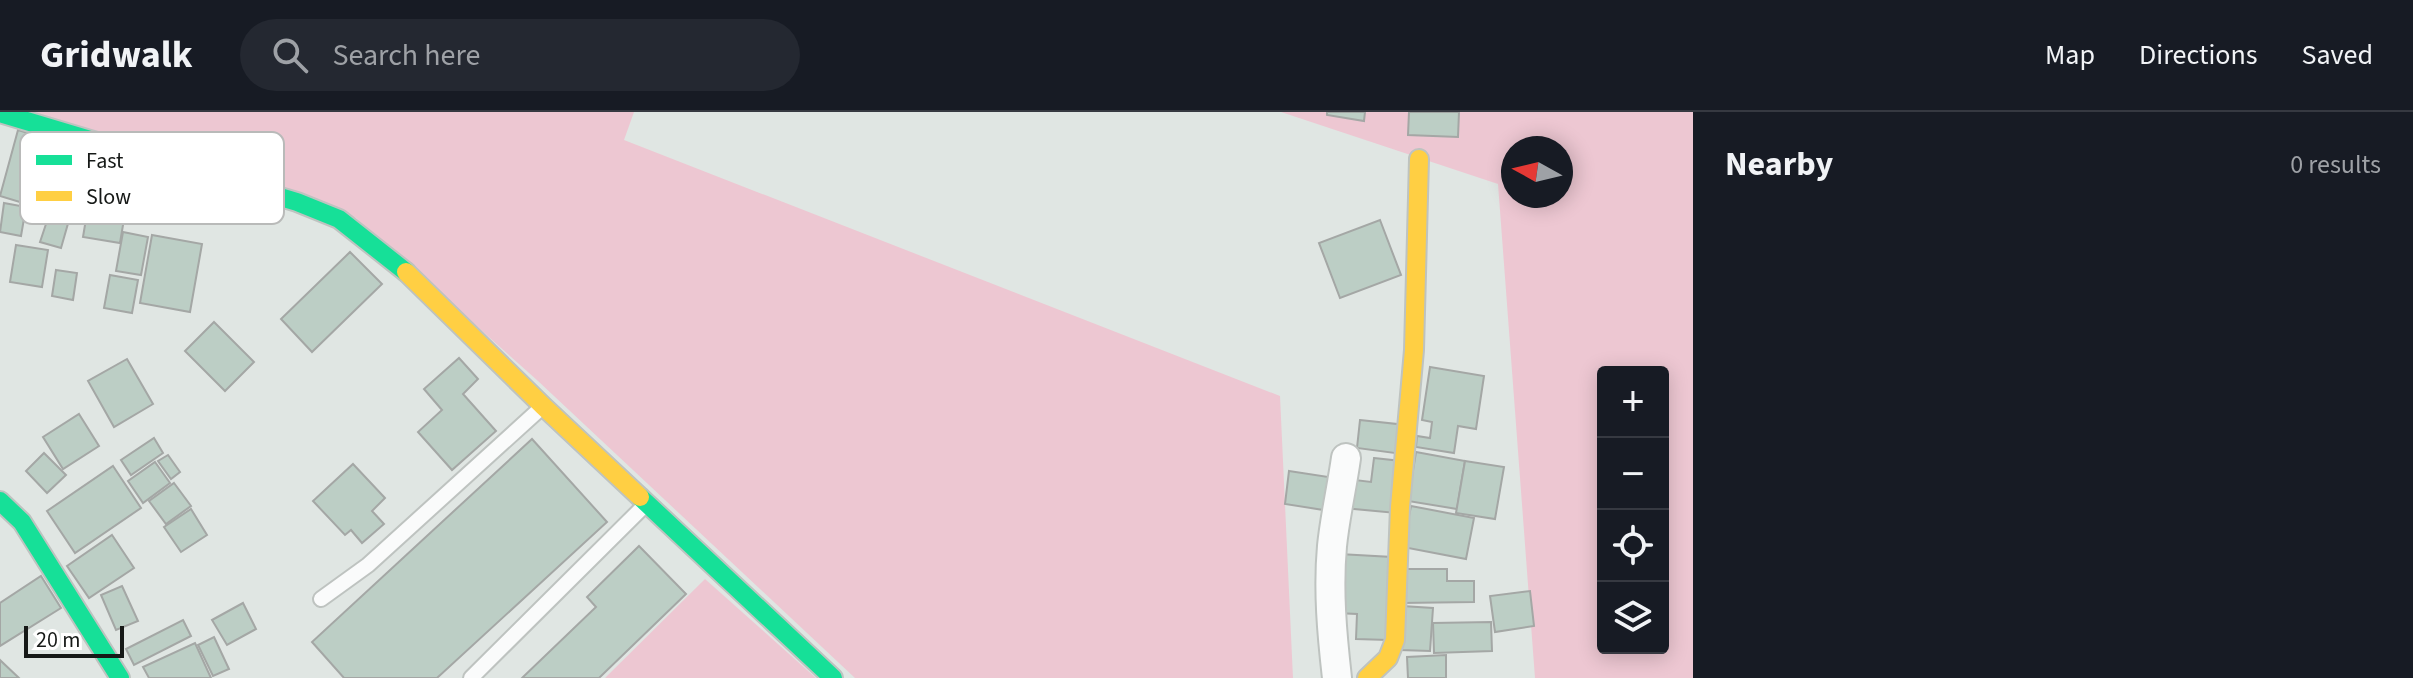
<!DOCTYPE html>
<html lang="en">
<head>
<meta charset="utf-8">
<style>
	:root { --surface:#171b24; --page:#242831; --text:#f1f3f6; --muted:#9ea1a6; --line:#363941 }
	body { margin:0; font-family:"Source Sans 3",sans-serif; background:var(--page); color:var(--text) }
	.controls { position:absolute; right:24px; bottom:24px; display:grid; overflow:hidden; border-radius:8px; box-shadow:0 4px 20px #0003 }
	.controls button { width:72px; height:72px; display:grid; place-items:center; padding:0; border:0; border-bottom:2px solid var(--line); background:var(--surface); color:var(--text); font:40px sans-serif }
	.compass { position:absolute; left:1501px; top:24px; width:72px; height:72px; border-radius:50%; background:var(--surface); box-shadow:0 4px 20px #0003; rotate:278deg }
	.scale { position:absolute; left:24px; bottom:20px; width:100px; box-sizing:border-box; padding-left:8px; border:4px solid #161917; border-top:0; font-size:22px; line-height:28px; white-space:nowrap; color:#161917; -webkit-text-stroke:6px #fff; paint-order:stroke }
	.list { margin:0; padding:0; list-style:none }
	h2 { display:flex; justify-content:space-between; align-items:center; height:104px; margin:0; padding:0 32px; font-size:34px }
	h2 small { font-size:26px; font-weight:400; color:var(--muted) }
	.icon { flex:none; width:44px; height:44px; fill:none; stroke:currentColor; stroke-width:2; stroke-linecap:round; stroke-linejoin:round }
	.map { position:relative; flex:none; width:1693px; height:566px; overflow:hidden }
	header { display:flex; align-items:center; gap:48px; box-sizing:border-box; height:112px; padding:0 40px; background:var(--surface); border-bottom:2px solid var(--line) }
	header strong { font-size:38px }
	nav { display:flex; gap:44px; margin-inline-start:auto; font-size:28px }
	.search { width:560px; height:72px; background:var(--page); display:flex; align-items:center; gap:20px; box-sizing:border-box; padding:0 28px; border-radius:44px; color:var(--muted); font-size:30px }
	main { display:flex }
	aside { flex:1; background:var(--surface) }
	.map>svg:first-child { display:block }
	.green { fill:#edc7d2; fill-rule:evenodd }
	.building { fill:#bccec5; stroke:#a4a7a5; stroke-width:2 }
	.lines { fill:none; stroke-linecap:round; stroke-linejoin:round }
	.lane-casing { stroke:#bec3c0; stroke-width:18 }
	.street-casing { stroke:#bec3c0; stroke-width:32 }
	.fast-casing { stroke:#bec3c0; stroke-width:22 }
	.slow-casing { stroke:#bec3c0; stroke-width:22 }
	.lane { stroke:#fafbfb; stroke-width:14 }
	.street { stroke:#fafbfb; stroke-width:28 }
	.fast { stroke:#16e098; stroke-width:18 }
	.slow { stroke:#ffcf43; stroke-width:18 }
	.key { fill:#fff; stroke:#b9bab9; stroke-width:2 }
	.key-label { font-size:22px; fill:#161917 }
</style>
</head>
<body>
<header>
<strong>Gridwalk</strong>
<div class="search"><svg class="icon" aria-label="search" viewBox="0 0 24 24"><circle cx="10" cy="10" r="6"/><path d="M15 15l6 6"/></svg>Search here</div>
<nav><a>Map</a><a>Directions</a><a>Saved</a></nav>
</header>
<main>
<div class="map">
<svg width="1693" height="566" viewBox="0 0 1693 566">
	<rect width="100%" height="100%" fill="#e0e6e3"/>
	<!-- green -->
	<g class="green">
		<path d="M34,0H634L624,28L1280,284L1293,566H855L538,269L356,106Z"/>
		<path d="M1281,0H1693V566H1535L1498,72ZM1513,36H1561V84H1513ZM1603,260H1663V536H1603Z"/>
		<path d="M705,467L816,566H605Z"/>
	</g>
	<!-- building -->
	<g class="building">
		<path d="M1327,0H1365L1364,9L1327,3Z"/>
		<path d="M1409,0H1459L1458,25L1408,23Z"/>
		<path d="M18,18L51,28L33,94L0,84Z"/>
		<path d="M94,59L131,65L120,131L83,125Z"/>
		<path d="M4,91L26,95L21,124L0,120Z"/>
		<path d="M52,94L71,101L61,136L40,130Z"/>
		<path d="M1380,108L1401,163L1340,186L1319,131Z"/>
		<path d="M123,120L148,125L141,163L116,159Z"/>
		<path d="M152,123L202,132L190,200L140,191Z"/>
		<path d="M16,133L48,138L42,175L10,170Z"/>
		<path d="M350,140L382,172L312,240L281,207Z"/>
		<path d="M56,158L77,161L73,188L52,184Z"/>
		<path d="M110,163L138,168L132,201L104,196Z"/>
		<path d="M214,210L254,250L225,279L185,239Z"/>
		<path d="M459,246L478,267L463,282L496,319L452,358L418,320L442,298L424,277Z"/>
		<path d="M127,247L153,292L114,315L88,269Z"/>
		<path d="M1430,255L1484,264L1476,317L1458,314L1454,341L1416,335L1417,324L1430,326L1432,310L1422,308Z"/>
		<path d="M79,302L99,334L63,357L43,325Z"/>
		<path d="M1360,308L1406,313L1402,342L1357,336Z"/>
		<path d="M154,326L163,341L131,363L121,348Z"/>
		<path d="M532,327L607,410L437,566H344L312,530Z"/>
		<path d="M1416,340L1465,349L1457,397L1408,389Z"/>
		<path d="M44,341L66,363L47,381L26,359Z"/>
		<path d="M168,343L180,360L171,367L158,349Z"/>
		<path d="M1374,346L1401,349L1396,401L1344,396L1347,367L1371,370Z"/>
		<path d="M1465,349L1504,355L1495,407L1456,401Z"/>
		<path d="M155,350L170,371L143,391L128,369Z"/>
		<path d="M353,352L385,386L372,399L384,412L362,431L351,418L345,423L313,389Z"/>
		<path d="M113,354L141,396L75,441L47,399Z"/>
		<path d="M1289,359L1335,366L1330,399L1285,392Z"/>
		<path d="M174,371L191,394L166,412L149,389Z"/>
		<path d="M1411,394L1474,406L1466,447L1403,435Z"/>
		<path d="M191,397L207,423L181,440L164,415Z"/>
		<path d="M112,423L134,456L89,486L67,454Z"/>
		<path d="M639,434L686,482L599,566H522L596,495L587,485Z"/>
		<path d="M1339,442L1392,445L1388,528L1356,527L1357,502L1336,501Z"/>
		<path d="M1401,457H1447V469H1474V490L1401,491Z"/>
		<path d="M41,464L61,496L0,534V491Z"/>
		<path d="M122,474L138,509L116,518L101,483Z"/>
		<path d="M1530,479L1534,514L1495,520L1490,484Z"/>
		<path d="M243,491L256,517L227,533L212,508Z"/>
		<path d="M1402,494L1433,496L1430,539L1400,538Z"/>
		<path d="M183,508L191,524L134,553L126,537Z"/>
		<path d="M1491,510L1492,539L1434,541L1433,511Z"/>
		<path d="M214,525L229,557L213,564L198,533Z"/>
		<path d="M195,531L211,566H149L143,555Z"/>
		<path d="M1446,543V566H1408L1407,545Z"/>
		<path d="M0,548L19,566H0Z"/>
	</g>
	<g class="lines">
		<!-- lane casing -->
		<g class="lane-casing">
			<g id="lane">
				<path d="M321,487L368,453L541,296"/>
				<path d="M471,566L646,392"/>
			</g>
		</g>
		<!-- street casing -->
		<g class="street-casing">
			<path id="street" d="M1337,566C1332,522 1328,478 1332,434C1335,404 1342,375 1346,346"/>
		</g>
		<!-- fast casing -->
		<g class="fast-casing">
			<g id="fast">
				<path d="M0,1L297,90L339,107L406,160"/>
				<path d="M640,385L833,566"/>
				<path d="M0,389L22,410L120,566"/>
			</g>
		</g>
		<!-- slow casing -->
		<g class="slow-casing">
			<g id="slow">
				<path d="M406,160L543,294L640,385"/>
				<path d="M1367,566L1388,546L1395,528L1400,395L1414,238L1419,47"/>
			</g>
		</g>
		<!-- lane -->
		<use href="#lane" class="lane"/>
		<!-- street -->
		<use href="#street" class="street"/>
		<!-- fast -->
		<use href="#fast" class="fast"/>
		<!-- slow -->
		<use href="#slow" class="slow"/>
	</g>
	<!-- legend -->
	<rect x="20" y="20" width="264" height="92" rx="12" class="key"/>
	<rect x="36" y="43" width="36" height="10" fill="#16e098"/>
	<rect x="36" y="79" width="36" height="10" fill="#ffcf43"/>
	<g class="key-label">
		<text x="86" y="56">Fast</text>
		<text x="86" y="92">Slow</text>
	</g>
</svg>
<div class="controls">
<button>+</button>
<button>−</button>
<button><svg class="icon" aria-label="locate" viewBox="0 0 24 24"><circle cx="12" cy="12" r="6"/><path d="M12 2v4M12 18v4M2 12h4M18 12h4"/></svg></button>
<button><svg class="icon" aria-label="layers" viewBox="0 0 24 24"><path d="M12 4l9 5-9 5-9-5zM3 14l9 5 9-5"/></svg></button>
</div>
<svg class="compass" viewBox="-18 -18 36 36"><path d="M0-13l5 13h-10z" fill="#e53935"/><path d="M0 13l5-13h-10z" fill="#9ea1a6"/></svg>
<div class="scale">20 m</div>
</div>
<aside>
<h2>Nearby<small>0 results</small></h2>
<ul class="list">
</ul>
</aside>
</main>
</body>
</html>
